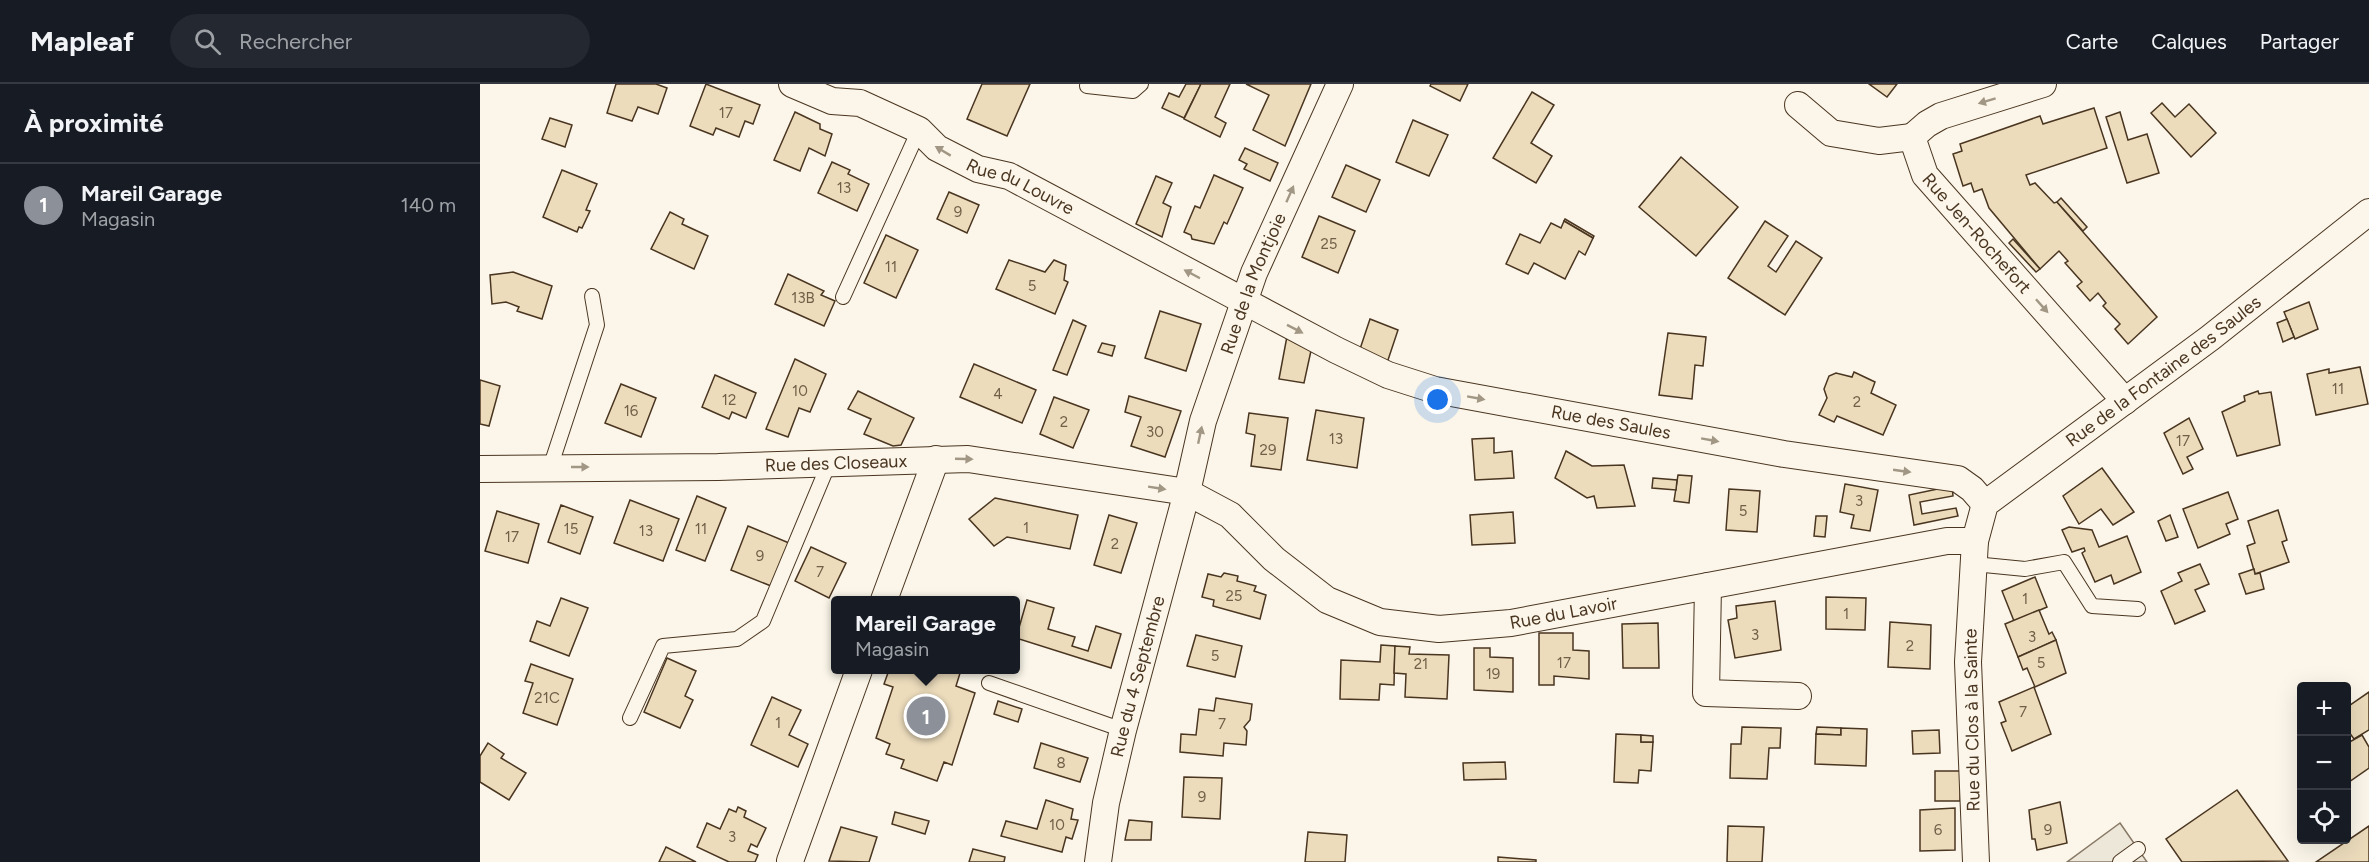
<!DOCTYPE html>
<html lang="fr">
<head>
<meta charset="utf-8">
<style>
	:root { --surface:#171b24; --page:#242831; --text:#f1f3f6; --muted:#9ea1a6; --line:#363941; --accent:#8c9099 }
	body { margin:0; font-family:Figtree,sans-serif; background:var(--page); color:var(--text) }
	.controls { position:absolute; right:18px; bottom:18px; display:grid; overflow:hidden; border-radius:6px; box-shadow:0 6px 24px #0002 }
	.controls button { width:54px; height:54px; display:grid; place-items:center; padding:0; border:0; border-bottom:2px solid var(--line); background:var(--surface); color:var(--text); font:30px sans-serif }
	.you { position:absolute; left:958px; top:316px; width:21px; height:21px; margin:-15px; border:4px solid #fff; border-radius:50%; background:#1a73e8; box-shadow:0 0 0 9px #1a73e833 }
	.badge { display:grid; place-items:center; width:39px; height:39px; border-radius:50%; background:var(--accent); color:#fff; font-size:20px; font-weight:700 }
	.pin { position:absolute; translate:-50% -50%; border:3px solid #fff; box-shadow:0 2px 6px #0006 }
	.popup { position:absolute; left:351px; top:512px; width:189px; height:78px; box-sizing:border-box; display:grid; place-content:center; border-radius:6px; background:var(--surface); filter:drop-shadow(0 2px 4px #0005); font-size:20px; white-space:nowrap; color:var(--muted) }
	.popup b { font-size:22px; color:var(--text) }
	.popup::after { content:''; position:absolute; left:50%; top:100%; margin-left:-12px; border:12px solid transparent; border-top-color:var(--surface) }
	.list { margin:0; padding:0; list-style:none }
	h2 { display:flex; justify-content:space-between; align-items:center; height:78px; margin:0; padding:0 24px; font-size:26px }
	h2 small { font-size:20px; font-weight:400; color:var(--muted) }
	.list li { display:grid; grid-template-columns:39px 1fr auto; gap:18px; align-items:center; box-sizing:border-box; height:84px; padding:0 24px; border-top:2px solid var(--line) }
	.list b { display:block; font-size:22px; white-space:nowrap }
	.list p { margin:0; font-size:20px; white-space:nowrap; color:var(--muted) }
	.list em { font-size:20px; font-style:normal; color:var(--muted) }
	.icon { flex:none; width:33px; height:33px; fill:none; stroke:currentColor; stroke-width:2; stroke-linecap:round; stroke-linejoin:round }
	.map { position:relative; flex:none; width:1889px; height:778px; overflow:hidden }
	header { display:flex; align-items:center; gap:36px; box-sizing:border-box; height:84px; padding:0 30px; background:var(--surface); border-bottom:2px solid var(--line) }
	header strong { font-size:28px }
	nav { display:flex; gap:33px; margin-inline-start:auto; font-size:21px }
	.search { width:420px; height:54px; background:var(--page); display:flex; align-items:center; gap:15px; box-sizing:border-box; padding:0 21px; border-radius:33px; color:var(--muted); font-size:22px }
	main { display:flex }
	aside { flex:1; background:var(--surface) }
	.map>svg:first-child { display:block }
	.parking { fill:#ede7d9; stroke:#887966; stroke-width:1.5 }
	.building { fill:#ecdcbc; stroke:#4a3520; stroke-width:1.5 }
	.lines { fill:none; stroke-linecap:round; stroke-linejoin:round }
	.lane-casing { stroke:#4a3520; stroke-width:16 }
	.street-casing { stroke:#4a3520; stroke-width:28 }
	.lane { stroke:#fbf6e9; stroke-width:14 }
	.street { stroke:#fbf6e9; stroke-width:26 }
	.oneway { fill:#a29684 }
	.labels { text-anchor:middle; dominant-baseline:central; stroke-width:4.5; stroke-linejoin:round; paint-order:stroke }
	.number-label { font-size:15px; fill:#725f47 }
	.street-label { font-size:18px; fill:#4a3520; stroke:#fbf6e9 }
</style>
</head>
<body>
<header>
<strong>Mapleaf</strong>
<div class="search"><svg class="icon" aria-label="search" viewBox="0 0 24 24"><circle cx="10" cy="10" r="6"/><path d="M15 15l6 6"/></svg>Rechercher</div>
<nav><a>Carte</a><a>Calques</a><a>Partager</a></nav>
</header>
<main>
<aside>
<h2>À proximité<small></small></h2>
<ul class="list">
<li><span class="badge">1</span><div><b>Mareil Garage</b><p>Magasin</p></div><em>140 m</em></li>
</ul>
</aside>
<div class="map">
<svg width="1889" height="778" viewBox="0 0 1889 778">
	<rect width="100%" height="100%" fill="#fbf6e9"/>
	<!-- parking -->
	<path class="parking" d="M1640,739L1667,778H1587Z"/>
	<!-- building -->
	<g class="building">
		<path d="M136,0H176L187,4L178,30L158,23L152,37L127,29Z"/>
		<path d="M226,0L280,21L273,40L265,37L259,53L236,44L233,51L210,42Z"/>
		<path d="M502,0H550L527,52L487,35Z"/>
		<path d="M706,0H721L704,34L682,24L689,9L699,13Z"/>
		<path d="M721,0H750L735,33L746,39L740,53L704,35Z"/>
		<path d="M766,0H831L805,62L773,46L789,11Z"/>
		<path d="M951,0H988L980,17L950,2Z"/>
		<path d="M1389,0H1417L1407,13Z"/>
		<path d="M1052,8L1074,21L1051,59L1072,72L1056,99L1013,74Z"/>
		<path d="M1682,19L1695,33L1709,20L1736,49L1711,73L1671,29Z"/>
		<path d="M1614,24L1627,64L1546,91L1550,101L1555,99L1574,119L1577,118L1677,233L1648,260L1635,245L1640,240L1623,222L1626,219L1618,209L1610,217L1597,202L1602,198L1585,179L1588,177L1579,167L1560,185L1509,124L1502,105L1494,108L1491,99L1483,102L1473,70L1482,67L1480,60L1560,32L1563,40Z"/>
		<path d="M315,28L340,40V45L352,50L345,72L329,64L320,87L294,76Z"/>
		<path d="M1640,28L1648,56L1667,50L1679,89L1647,99L1626,33Z"/>
		<path d="M70,34L92,41L85,63L62,55Z"/>
		<path d="M933,36L968,51L949,92L916,78Z"/>
		<path d="M765,64L798,79L790,97L764,85L767,80L759,76Z"/>
		<path d="M1201,73L1258,123L1216,172L1159,123Z"/>
		<path d="M352,78L370,86L368,90L389,100L377,127L338,109Z"/>
		<path d="M866,81L900,96L886,128L852,113Z"/>
		<path d="M82,86L117,100L106,126L110,127L102,144L99,143L97,148L63,133Z"/>
		<path d="M734,91L763,104L747,140L744,138L734,160L712,155L711,151L704,148L715,122L720,124Z"/>
		<path d="M676,92L692,99L683,119L691,123L682,153L656,140Z"/>
		<path d="M469,108L499,121L487,149L457,135Z"/>
		<path d="M1581,114L1607,143L1603,147L1577,118Z"/>
		<path d="M190,128L204,135L202,140L228,152L214,185L171,165Z"/>
		<path d="M839,132L875,147L858,189L822,173Z"/>
		<path d="M1085,135L1114,152L1113,154L1084,137Z"/>
		<path d="M1084,137L1113,154L1105,171L1099,167L1085,195L1054,179L1048,190L1026,180L1040,150L1060,159L1071,139L1081,144Z"/>
		<path d="M1285,137L1308,152L1288,182L1296,188L1316,157L1342,174L1305,231L1248,194Z"/>
		<path d="M406,151L438,166L416,214L384,199Z"/>
		<path d="M1533,155L1560,185L1556,188L1529,159Z"/>
		<path d="M529,176L565,188L574,176L586,181L584,196L588,198L575,230L516,205Z"/>
		<path d="M33,188L72,202L62,235L37,227L39,223L26,218L12,220L10,191Z"/>
		<path d="M308,190L344,207L341,211L355,217L344,242L295,220Z"/>
		<path d="M1829,218L1838,245L1815,255L1804,228Z"/>
		<path d="M680,227L721,240L706,287L665,274Z"/>
		<path d="M890,235L918,246L907,279L879,268Z"/>
		<path d="M1807,235L1814,253L1803,258L1797,239Z"/>
		<path d="M593,236L606,242L587,291L573,286Z"/>
		<path d="M808,247L832,262L824,299L799,295Z"/>
		<path d="M1188,249L1226,253L1223,282L1215,281L1212,315L1179,311Z"/>
		<path d="M622,259L635,262L632,272L618,268Z"/>
		<path d="M315,275L346,290L330,328L319,324L308,353L286,345Z"/>
		<path d="M494,280L556,306L542,339L480,313Z"/>
		<path d="M1880,283L1888,320L1836,331L1827,290L1849,285V289Z"/>
		<path d="M1374,288L1395,298L1391,309L1416,321L1403,351L1357,332L1354,338L1339,331L1347,314L1344,305L1349,292L1356,289L1372,293Z"/>
		<path d="M235,291L276,309L266,334L252,328L249,335L222,323Z"/>
		<path d="M0,296L20,302L9,342L0,340Z"/>
		<path d="M141,300L176,314L161,353L125,339Z"/>
		<path d="M378,307L434,334L421,361L413,362L384,350L391,335L368,325Z"/>
		<path d="M1778,307L1779,310L1791,308L1800,361L1757,372L1742,328L1765,317L1764,312Z"/>
		<path d="M649,312L701,327L685,373L651,362L661,333L645,328Z"/>
		<path d="M574,313L609,326L593,364L560,350Z"/>
		<path d="M836,326L884,334L877,384L827,376Z"/>
		<path d="M769,329L808,334L801,386L771,382L775,351L766,349Z"/>
		<path d="M1709,334L1723,365L1707,373L1713,385L1703,390L1684,349Z"/>
		<path d="M1014,354V369L1032,367L1034,394L995,396L992,355Z"/>
		<path d="M1086,367L1112,382L1144,381L1155,422L1117,424L1114,412L1107,414L1075,394Z"/>
		<path d="M1622,384L1654,428L1633,441L1621,425L1599,440L1583,412Z"/>
		<path d="M1198,391L1212,392L1209,419L1194,417Z"/>
		<path d="M1173,394L1197,396L1196,406L1172,404Z"/>
		<path d="M1365,400L1398,406L1390,447L1371,444L1374,431L1360,428Z"/>
		<path d="M1472,402L1473,412L1440,418L1442,430L1476,424L1478,432L1434,441L1429,411Z"/>
		<path d="M1249,405L1280,407L1277,448L1246,446Z"/>
		<path d="M1748,408L1758,435L1746,440L1750,450L1718,464L1703,425Z"/>
		<path d="M217,412L246,424L225,477L196,466Z"/>
		<path d="M515,414L598,431L590,465L527,453L514,462L489,435Z"/>
		<path d="M150,416L199,435L183,477L134,459Z"/>
		<path d="M81,421L113,433L100,470L68,458Z"/>
		<path d="M1798,426L1807,456L1802,458L1809,478L1775,490L1767,462L1775,459L1768,437Z"/>
		<path d="M17,427L59,440L48,479L5,467Z"/>
		<path d="M1033,428L1035,459L992,461L990,431Z"/>
		<path d="M629,431L657,439L641,489L614,481Z"/>
		<path d="M1690,431L1698,453L1686,457L1678,437Z"/>
		<path d="M1336,432H1347L1345,453L1334,452Z"/>
		<path d="M268,442L309,459L291,502L251,486Z"/>
		<path d="M1589,443L1612,446L1619,463L1647,452L1661,488L1634,500L1631,491L1615,498L1602,469L1605,467L1604,464L1592,468L1582,446Z"/>
		<path d="M331,463L366,479L349,514L315,497Z"/>
		<path d="M1720,480L1729,500L1715,506L1725,527L1695,540L1681,507L1702,497L1698,489Z"/>
		<path d="M1774,485L1775,490L1780,489L1784,505L1766,510L1759,490Z"/>
		<path d="M744,489L758,492L757,497L776,502L774,507L786,511L780,535L733,522L734,516L722,513L728,490L741,493Z"/>
		<path d="M1555,493L1567,523L1534,537L1522,507Z"/>
		<path d="M1346,513L1386,514L1385,546L1346,545Z"/>
		<path d="M81,514L108,524L89,572L50,557L57,537L70,542Z"/>
		<path d="M547,516L574,524L568,545L595,553L592,562L608,567L616,542L641,550L631,584L536,554Z"/>
		<path d="M1295,517L1301,566L1255,574L1248,536L1257,534L1256,522Z"/>
		<path d="M1559,526L1569,550L1572,548L1576,556L1538,573L1525,540Z"/>
		<path d="M1410,538L1451,541L1450,585L1408,583Z"/>
		<path d="M1178,539L1179,584H1143L1142,540Z"/>
		<path d="M1059,549H1093V566L1109,567V595L1074,592V601H1059Z"/>
		<path d="M716,551L762,562L755,593L707,582Z"/>
		<path d="M1576,556L1586,589L1555,603L1547,584L1543,586L1538,573Z"/>
		<path d="M901,561L915,562L914,601L900,600L899,616L860,615L861,576L900,578Z"/>
		<path d="M915,562L930,563L929,570L969,571L967,615L925,613L926,590L914,589Z"/>
		<path d="M994,564H1010V573L1033,574V608L994,606Z"/>
		<path d="M187,574L216,587L205,612L213,616L200,644L164,628Z"/>
		<path d="M51,580L93,595L77,641L43,629L53,599L45,597Z"/>
		<path d="M409,586H481L476,602L495,609L472,681L464,678L457,697L421,684L424,676L406,670L410,660L396,654L413,603L404,600Z"/>
		<path d="M1554,603L1571,650L1532,667L1521,639L1526,637L1519,618Z"/>
		<path d="M1889,608V646L1874,655L1866,644V624Z"/>
		<path d="M292,613L321,626L309,651L328,660L318,683L271,661Z"/>
		<path d="M736,614L772,620L770,636L764,643L767,647L766,661L744,659L743,672L700,668L701,650L716,651L719,625L734,627Z"/>
		<path d="M518,617L542,625L538,638L514,630Z"/>
		<path d="M1262,643L1301,644L1300,664H1289L1287,695L1250,694L1251,660H1261Z"/>
		<path d="M1337,643L1361,644V651L1336,650Z"/>
		<path d="M1361,644L1387,645L1386,682L1335,680L1336,650L1361,651Z"/>
		<path d="M1459,646L1460,669L1433,670L1432,647Z"/>
		<path d="M1136,650L1161,651V658H1173L1171,687L1159,686L1158,699L1134,698Z"/>
		<path d="M1161,651L1173,652V658H1161Z"/>
		<path d="M1882,651L1889,663V684L1866,700V660Z"/>
		<path d="M8,659L24,670L21,674L46,689L29,716L0,698V672Z"/>
		<path d="M561,659L608,674L600,698L554,684Z"/>
		<path d="M1025,678L1026,695L984,696L983,679Z"/>
		<path d="M1455,687H1481L1480,717H1455Z"/>
		<path d="M704,693L742,694L740,735L702,733Z"/>
		<path d="M1757,706L1808,777L1702,778L1686,755Z"/>
		<path d="M566,716L593,725L591,735L598,736L592,755L586,753L582,768L521,752L526,737L557,745Z"/>
		<path d="M1580,718L1587,759L1557,766L1555,755H1552L1549,726Z"/>
		<path d="M258,723L266,727L264,733L286,744L277,763L271,760L268,767L278,771L275,778H249L217,763L227,739L240,745L249,725L256,728Z"/>
		<path d="M1475,724V766L1440,767V726Z"/>
		<path d="M415,728L449,737L445,750L412,740Z"/>
		<path d="M649,736L672,738L671,756H645Z"/>
		<path d="M1248,742L1284,743L1282,778H1247Z"/>
		<path d="M1889,742V778H1836Z"/>
		<path d="M361,743L397,753L389,778L349,777Z"/>
		<path d="M828,748L867,751L865,778H825Z"/>
		<path d="M186,763L216,778H179Z"/>
		<path d="M493,765L525,773L524,778H489Z"/>
		<path d="M1018,773L1056,776V778H1018Z"/>
	</g>
	<g class="lines">
		<!-- lane casing -->
		<g class="lane-casing">
			<g id="lane">
				<path d="M607,2L653,7L661,0"/>
				<path d="M363,213L439,46"/>
				<path d="M70,384L117,241L112,212"/>
				<path d="M1494,480L1545,485L1584,478L1612,522L1658,525"/>
				<path d="M509,599L643,646"/>
				<path d="M150,634L183,562L257,555L283,537L349,379"/>
				<path d="M1640,778L1658,765"/>
			</g>
		</g>
		<!-- street casing -->
		<g class="street-casing">
			<g id="street">
				<path id="s1" d="M312,0L352,17L380,19L439,46L457,64L498,85L529,92L856,266L908,291L955,306L1304,370L1478,395L1492,405L1505,420"/>
				<path id="s2" d="M1563,0L1461,32L1447,40L1432,53L1445,91L1645,317"/>
				<path d="M1318,21L1351,49L1399,57L1432,53"/>
				<path id="s3" d="M0,385L238,383L488,375L707,408L750,431L794,475L847,516L900,538L959,545L1031,539L1467,457H1495"/>
				<path d="M1228,502L1226,609L1318,612"/>
				<path d="M404,516L456,375"/>
				<path d="M310,777L379,586"/>
				<path id="s4" d="M618,778L626,719L643,646L707,408L723,337L774,189L860,0"/>
				<path id="s5" d="M1496,778L1488,578L1495,457L1505,420L1730,254L1889,128"/>
			</g>
		</g>
		<!-- lane -->
		<use href="#lane" class="lane"/>
		<!-- street -->
		<use href="#street" class="street"/>
	</g>
	<!-- one-way arrows -->
	<defs><path id="oneway-solid" d="M-6-.8H1V-3.2L6.5 0L1 3.2V.8H-6Z" transform="scale(1.5)"/></defs>
	<g class="oneway">
		<use href="#oneway-solid" transform="translate(1507 17) rotate(163)"/>
		<use href="#oneway-solid" transform="translate(463 67) rotate(-149)"/>
		<use href="#oneway-solid" transform="translate(810 110) rotate(-66)"/>
		<use href="#oneway-solid" transform="translate(712 190) rotate(-152)"/>
		<use href="#oneway-solid" transform="translate(1562 222) rotate(48)"/>
		<use href="#oneway-solid" transform="translate(815 245) rotate(27)"/>
		<use href="#oneway-solid" transform="translate(996 314) rotate(10)"/>
		<use href="#oneway-solid" transform="translate(720 351) rotate(-78)"/>
		<use href="#oneway-solid" transform="translate(1230 356) rotate(10)"/>
		<use href="#oneway-solid" transform="translate(484 375) rotate(2)"/>
		<use href="#oneway-solid" transform="translate(100 383)"/>
		<use href="#oneway-solid" transform="translate(1422 387) rotate(8)"/>
		<use href="#oneway-solid" transform="translate(677 404) rotate(9)"/>
	</g>
	<g class="labels">
		<!-- number labels -->
		<g class="number-label">
			<text x="246" y="29">17</text>
			<text x="364" y="104">13</text>
			<text x="478" y="128">9</text>
			<text x="849" y="160">25</text>
			<text x="411" y="183">11</text>
			<text x="552" y="202">5</text>
			<text x="323" y="214">13B</text>
			<text x="1858" y="305">11</text>
			<text x="320" y="307">10</text>
			<text x="518" y="310">4</text>
			<text x="249" y="316">12</text>
			<text x="1377" y="318">2</text>
			<text x="151" y="327">16</text>
			<text x="584" y="338">2</text>
			<text x="675" y="348">30</text>
			<text x="856" y="355">13</text>
			<text x="1703" y="357">17</text>
			<text x="788" y="366">29</text>
			<text x="1379" y="417">3</text>
			<text x="1263" y="427">5</text>
			<text x="546" y="444">1</text>
			<text x="91" y="445">15</text>
			<text x="221" y="445">11</text>
			<text x="166" y="447">13</text>
			<text x="32" y="453">17</text>
			<text x="635" y="460">2</text>
			<text x="280" y="472">9</text>
			<text x="340" y="488">7</text>
			<text x="754" y="512">25</text>
			<text x="1545" y="515">1</text>
			<text x="1366" y="530">1</text>
			<text x="1275" y="551">3</text>
			<text x="1552" y="553">3</text>
			<text x="1430" y="562">2</text>
			<text x="735" y="572">5</text>
			<text x="1084" y="579">17</text>
			<text x="1561" y="579">5</text>
			<text x="941" y="580">21</text>
			<text x="1013" y="590">19</text>
			<text x="67" y="614">21C</text>
			<text x="1543" y="628">7</text>
			<text x="298" y="639">1</text>
			<text x="742" y="640">7</text>
			<text x="581" y="679">8</text>
			<text x="722" y="713">9</text>
			<text x="577" y="741">10</text>
			<text x="1458" y="746">6</text>
			<text x="1568" y="746">9</text>
			<text x="252" y="753">3</text>
		</g>
		<!-- street labels -->
		<g class="street-label">
			<text stroke="none"><textPath href="#s1" startOffset="254">Rue du Louvre</textPath></text>
			<text stroke="none"><textPath href="#s2" startOffset="261">Rue Jen-Rochefort</textPath></text>
			<text stroke="none"><textPath href="#s4" startOffset="600">Rue de la Montjoie</textPath></text>
			<text stroke="none"><textPath href="#s5" startOffset="582">Rue de la Fontaine des Saules</textPath></text>
			<text stroke="none"><textPath href="#s1" startOffset="896">Rue des Saules</textPath></text>
			<text stroke="none"><textPath href="#s3" startOffset="356">Rue des Closeaux</textPath></text>
			<text stroke="none"><textPath href="#s3" startOffset="1130">Rue du Lavoir</textPath></text>
			<text stroke="none"><textPath href="#s4" startOffset="190">Rue du 4 Septembre</textPath></text>
			<text transform="translate(1492 636) rotate(-91)">Rue du Clos à la Sainte</text>
		</g>
	</g>
</svg>
<div class="controls">
<button>+</button>
<button>−</button>
<button><svg class="icon" aria-label="locate" viewBox="0 0 24 24"><circle cx="12" cy="12" r="6"/><path d="M12 2v4M12 18v4M2 12h4M18 12h4"/></svg></button>
</div>
<div class="you"></div>
<div class="pin badge" style="left:446px;top:632px">1</div>
<div class="popup"><b>Mareil Garage</b>Magasin</div>
</div>
</main>
</body>
</html>
